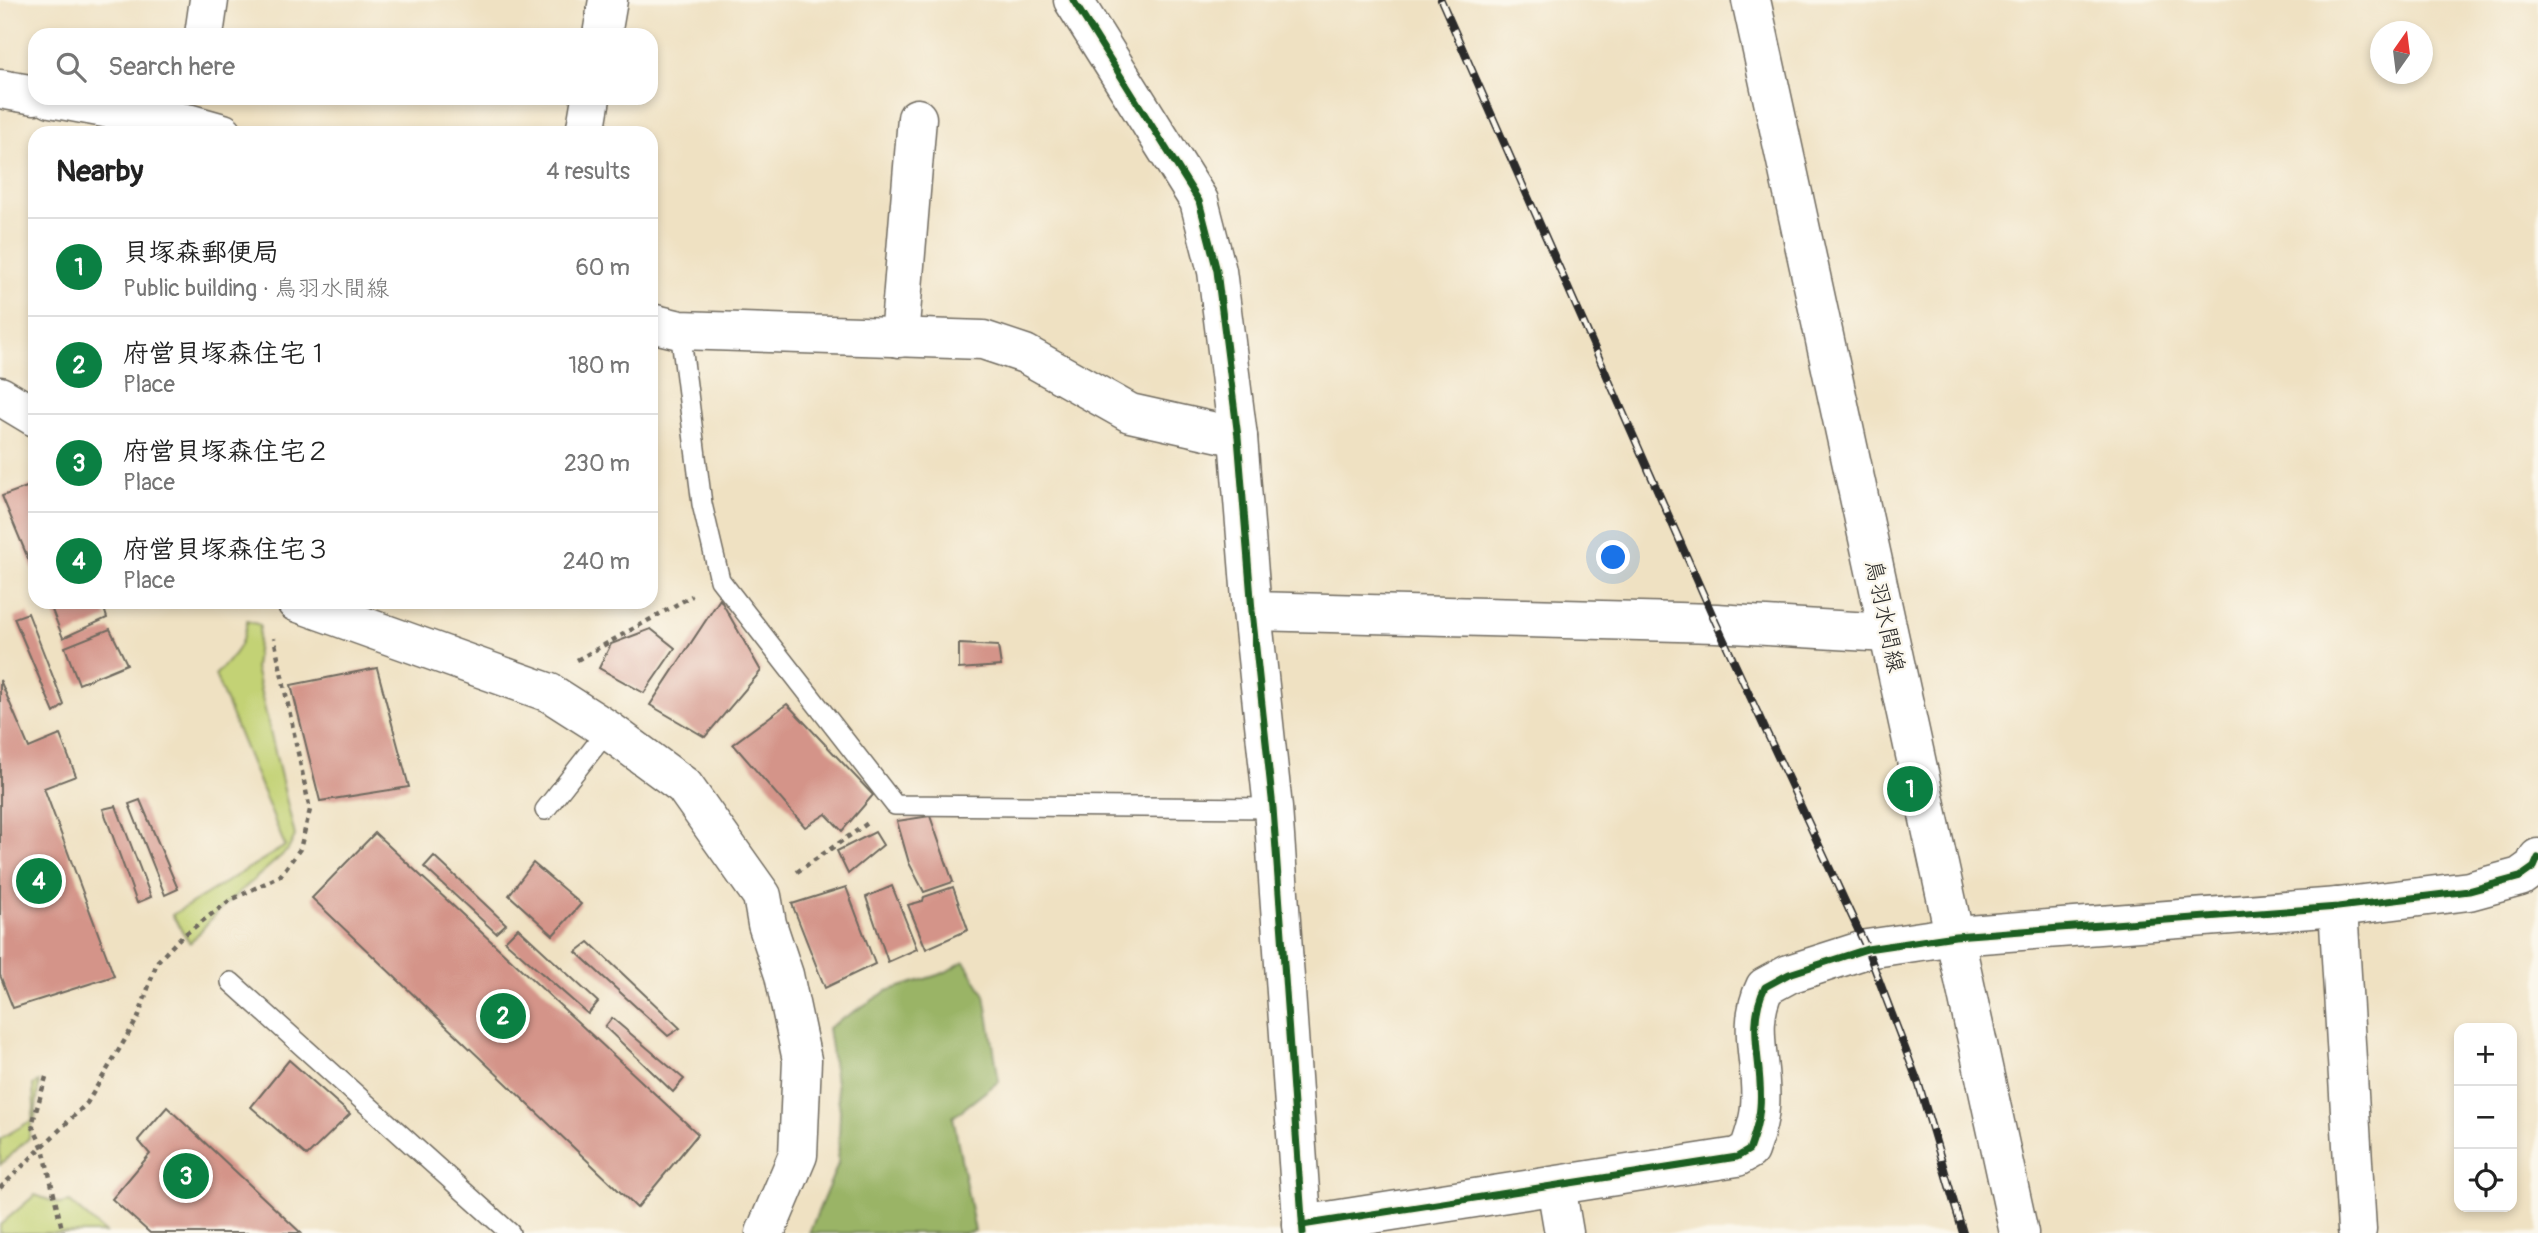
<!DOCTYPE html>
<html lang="en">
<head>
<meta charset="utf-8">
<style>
	:root { --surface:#fff; --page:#f2f2f2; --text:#222; --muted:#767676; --line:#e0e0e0; --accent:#0b8043 }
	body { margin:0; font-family:Pangolin,"Klee One",sans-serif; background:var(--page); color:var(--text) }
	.controls { position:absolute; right:21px; bottom:21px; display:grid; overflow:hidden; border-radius:14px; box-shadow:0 4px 10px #0003 }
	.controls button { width:63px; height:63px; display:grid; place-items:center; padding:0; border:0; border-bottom:2px solid var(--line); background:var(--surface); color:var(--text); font:35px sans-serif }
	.compass { position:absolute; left:2370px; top:21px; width:63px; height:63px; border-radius:50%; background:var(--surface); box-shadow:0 4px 10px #0003; rotate:14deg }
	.you { position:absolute; left:1614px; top:558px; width:24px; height:24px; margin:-18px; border:5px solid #fff; border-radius:50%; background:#1a73e8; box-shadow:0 0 0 10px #1a73e833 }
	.badge { display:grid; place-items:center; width:46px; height:46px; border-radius:50%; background:var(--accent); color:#fff; font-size:23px; font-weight:700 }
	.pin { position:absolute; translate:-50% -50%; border:4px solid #fff; box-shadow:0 2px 7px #0006 }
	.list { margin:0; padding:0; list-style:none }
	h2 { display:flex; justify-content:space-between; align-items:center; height:91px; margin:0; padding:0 28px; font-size:30px }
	h2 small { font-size:23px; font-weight:400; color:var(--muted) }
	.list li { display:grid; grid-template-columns:46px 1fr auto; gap:21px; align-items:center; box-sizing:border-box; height:98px; padding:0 28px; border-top:2px solid var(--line) }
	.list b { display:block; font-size:26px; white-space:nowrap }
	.list p { margin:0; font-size:23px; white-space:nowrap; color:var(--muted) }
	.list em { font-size:23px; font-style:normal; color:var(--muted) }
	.icon { flex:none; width:38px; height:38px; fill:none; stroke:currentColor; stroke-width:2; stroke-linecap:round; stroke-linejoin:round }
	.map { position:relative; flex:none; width:2538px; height:1233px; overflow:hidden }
	.search { position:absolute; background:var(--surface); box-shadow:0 4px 10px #0003; left:28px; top:28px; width:630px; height:77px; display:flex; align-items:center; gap:18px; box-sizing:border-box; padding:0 24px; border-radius:21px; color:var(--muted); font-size:26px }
	.panel { position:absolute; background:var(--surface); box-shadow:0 4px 10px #0003; left:28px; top:126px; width:630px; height:483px; border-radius:21px }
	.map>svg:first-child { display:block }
	.green { fill:#c3d274; stroke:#777e50; stroke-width:2 }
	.forest { fill:#9ab466; stroke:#627048; stroke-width:2 }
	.building { fill:#d49489 }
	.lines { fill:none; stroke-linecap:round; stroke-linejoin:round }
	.service-casing { stroke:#706b60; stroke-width:22 }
	.minor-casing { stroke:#706b60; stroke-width:41 }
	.tertiary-casing { stroke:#706b60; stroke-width:41 }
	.path { stroke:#706b60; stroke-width:4.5; stroke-dasharray:5 5; stroke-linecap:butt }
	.service { stroke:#fff; stroke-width:19 }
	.minor { stroke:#fff; stroke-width:38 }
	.tertiary { stroke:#fff; stroke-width:38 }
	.rail-casing { stroke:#2b2b2b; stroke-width:8 }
	.rail { stroke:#fbf7ec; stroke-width:5; stroke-dasharray:16; stroke-linecap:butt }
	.cycleway-casing { stroke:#fbf7ec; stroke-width:11 }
	.cycleway { stroke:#1b5e20; stroke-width:7 }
	.labels { text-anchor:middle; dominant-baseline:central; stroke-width:5; stroke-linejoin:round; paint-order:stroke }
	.street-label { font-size:23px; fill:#2b2b2b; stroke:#fbf7ec }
</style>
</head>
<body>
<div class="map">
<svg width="2538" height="1233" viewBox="0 0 2538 1233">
	<rect width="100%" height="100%" fill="#fbf7ec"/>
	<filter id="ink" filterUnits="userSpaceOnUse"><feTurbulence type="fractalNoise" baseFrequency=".0143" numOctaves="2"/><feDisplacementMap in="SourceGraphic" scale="14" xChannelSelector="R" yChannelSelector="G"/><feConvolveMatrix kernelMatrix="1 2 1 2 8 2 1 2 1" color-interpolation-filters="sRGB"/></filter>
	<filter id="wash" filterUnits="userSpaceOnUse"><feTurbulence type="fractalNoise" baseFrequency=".00686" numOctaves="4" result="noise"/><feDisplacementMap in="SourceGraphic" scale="28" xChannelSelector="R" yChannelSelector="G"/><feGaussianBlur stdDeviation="1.57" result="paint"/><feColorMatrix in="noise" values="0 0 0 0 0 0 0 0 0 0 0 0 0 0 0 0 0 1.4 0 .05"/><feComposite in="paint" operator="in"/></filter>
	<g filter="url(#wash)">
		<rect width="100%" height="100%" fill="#efe1c2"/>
		<!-- green -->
		<g class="green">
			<path d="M247,621L260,625L255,668L295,836L288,850L219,910L190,943L172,915L285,846L215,675C232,658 244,646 247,621Z"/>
			<path d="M39,1082L35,1118L32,1120L29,1138L0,1165V1139L32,1120L34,1108L33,1085Z"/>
			<path d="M35,1195L60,1204L70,1202L105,1233H0V1225Z"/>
		</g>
		<!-- forest -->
		<path class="forest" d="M964,961L985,995L999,1081L953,1117L975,1231L964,1233H809L838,1164L840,1110L828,1028L887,991L944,973Z"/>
		<g id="blocks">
			<!-- building -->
			<g class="building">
				<path d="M35,484V575L2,496Z"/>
				<path d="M720,599L761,671L705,737L650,705Z"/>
				<path d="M49,602H102L107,618L63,638Z"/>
				<path d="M28,613L64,705L54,713L14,618Z"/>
				<path d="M110,629L127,664L79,684L65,647Z"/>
				<path d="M651,629L675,648L644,693L599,668L611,644Z"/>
				<path d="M959,644L998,646L1001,666L959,669Z"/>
				<path d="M377,668L409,787L320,801L291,685Z"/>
				<path d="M0,680L29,748L60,735L76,776L44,788L114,976L13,1008L0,975Z"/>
				<path d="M787,704L873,795L842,831L826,814L805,827L733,744Z"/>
				<path d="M140,800L178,889L165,895L129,804Z"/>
				<path d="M116,806L151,897L137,903L103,809Z"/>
				<path d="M930,816L953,882L924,892L909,863L897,821Z"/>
				<path d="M875,832L883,845L848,874L837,851Z"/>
				<path d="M375,833L698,1134L637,1208L312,898Z"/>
				<path d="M434,856L506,924L496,933L424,867Z"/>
				<path d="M533,863L581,904L553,935L509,895Z"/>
				<path d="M892,886L917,949L888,962L866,897Z"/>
				<path d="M846,887L875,964L825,988L792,904Z"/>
				<path d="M953,887L968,930L926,949L908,905L923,901L924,897Z"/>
				<path d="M518,928L598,1002L588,1014L505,941Z"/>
				<path d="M589,942L680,1028L668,1036L576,952Z"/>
				<path d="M612,1018L684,1079L673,1092L605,1027Z"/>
				<path d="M289,1060L350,1114L307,1156L251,1107Z"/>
				<path d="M167,1107L301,1233H150L112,1199L150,1154L138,1140Z"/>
			</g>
		</g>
	</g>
	<g filter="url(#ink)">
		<use href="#blocks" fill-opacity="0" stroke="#706b60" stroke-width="2"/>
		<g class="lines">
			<!-- service casing -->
			<g class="service-casing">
				<g id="service">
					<path d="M680,330L702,504L720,580L895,805L1273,808"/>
					<path d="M545,810L608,730"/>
					<path d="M231,982L510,1233"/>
				</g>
			</g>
			<!-- minor casing -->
			<g class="minor-casing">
				<g id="minor">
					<path d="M1073,0L1199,201L1217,271L1238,437L1252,611L1273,808L1303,1233"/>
					<path d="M204,35L209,0"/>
					<path d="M602,35L608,0"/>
					<path d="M0,89L35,95"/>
					<path d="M51,98L191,124L223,133"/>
					<path d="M585,133L591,98"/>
					<path d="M651,323L680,330L983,340L1025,354L1130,413L1238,437"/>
					<path d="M899,338L917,118"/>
					<path d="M0,396L35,417"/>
					<path d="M296,602L550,693L608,730L684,786L762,896L767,924L784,975L802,1060L798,1155L765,1233"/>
					<path d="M2338,907L2357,1230"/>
					<path d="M1556,1186L1564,1233"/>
					<path d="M1302,1225L1737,1157L1749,1150C1754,1136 1759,1122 1760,1107C1764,1065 1745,1027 1765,987L1789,974L1867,949L1955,936L2338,907L2469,891L2520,877L2534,867L2538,858"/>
				</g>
			</g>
			<!-- tertiary casing -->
			<g class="tertiary-casing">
				<g id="tertiary">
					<path d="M1751,0L2019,1233"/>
					<path d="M1252,611L1716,623L1888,633"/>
				</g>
			</g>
			<!-- path -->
			<g class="path">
				<path d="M577,660L692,596"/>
				<path d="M797,872L868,823"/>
				<path d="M46,1077L32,1125L43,1148L63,1233"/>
				<path d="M0,1188L87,1103L138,1018L157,962L180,938L229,901L280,876L300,849L310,810L274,638"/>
			</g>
			<!-- service -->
			<use href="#service" class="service"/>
			<!-- minor -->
			<use href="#minor" class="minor"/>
			<!-- tertiary -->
			<use href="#tertiary" class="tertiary"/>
			<!-- rail casing -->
			<g class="rail-casing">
				<path id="rail" d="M1441,0L1716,623L1867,949L1919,1085L1963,1233"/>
			</g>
			<!-- rail -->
			<use href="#rail" class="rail"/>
			<!-- cycleway casing -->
			<g class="cycleway-casing">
				<g id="cycleway">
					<path d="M1073,0L1199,201L1217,271L1238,437L1252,611L1273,808L1303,1233"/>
					<path d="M1302,1225L1737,1157L1749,1150C1754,1136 1759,1122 1760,1107C1764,1065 1745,1027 1765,987L1789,974L1867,949L1955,936L2338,907L2469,891L2520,877L2534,867L2538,858"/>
				</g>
			</g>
			<!-- cycleway -->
			<use href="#cycleway" class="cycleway"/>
		</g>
	</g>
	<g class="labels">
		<!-- street labels -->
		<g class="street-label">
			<text transform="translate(1885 616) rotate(78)">鳥羽水間線</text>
		</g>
	</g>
</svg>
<div class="controls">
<button>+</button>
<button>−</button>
<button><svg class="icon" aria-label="locate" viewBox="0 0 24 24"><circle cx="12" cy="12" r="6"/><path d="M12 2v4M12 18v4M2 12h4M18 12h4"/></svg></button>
</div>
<svg class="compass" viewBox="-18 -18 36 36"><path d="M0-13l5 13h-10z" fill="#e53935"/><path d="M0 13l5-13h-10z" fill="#767676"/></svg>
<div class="you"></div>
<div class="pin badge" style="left:1910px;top:789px">1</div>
<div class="pin badge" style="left:503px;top:1016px">2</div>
<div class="pin badge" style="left:186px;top:1176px">3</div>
<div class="pin badge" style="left:39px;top:881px">4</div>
<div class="search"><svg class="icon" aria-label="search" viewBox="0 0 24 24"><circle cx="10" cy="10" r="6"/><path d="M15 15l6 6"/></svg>Search here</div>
<section class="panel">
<h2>Nearby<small>4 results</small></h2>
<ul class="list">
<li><span class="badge">1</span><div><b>貝塚森郵便局</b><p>Public building · 鳥羽水間線</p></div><em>60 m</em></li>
<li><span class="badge">2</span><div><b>府営貝塚森住宅１</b><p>Place</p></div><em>180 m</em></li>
<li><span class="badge">3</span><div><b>府営貝塚森住宅２</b><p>Place</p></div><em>230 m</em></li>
<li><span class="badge">4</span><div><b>府営貝塚森住宅３</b><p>Place</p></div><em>240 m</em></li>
</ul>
</section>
</div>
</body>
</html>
